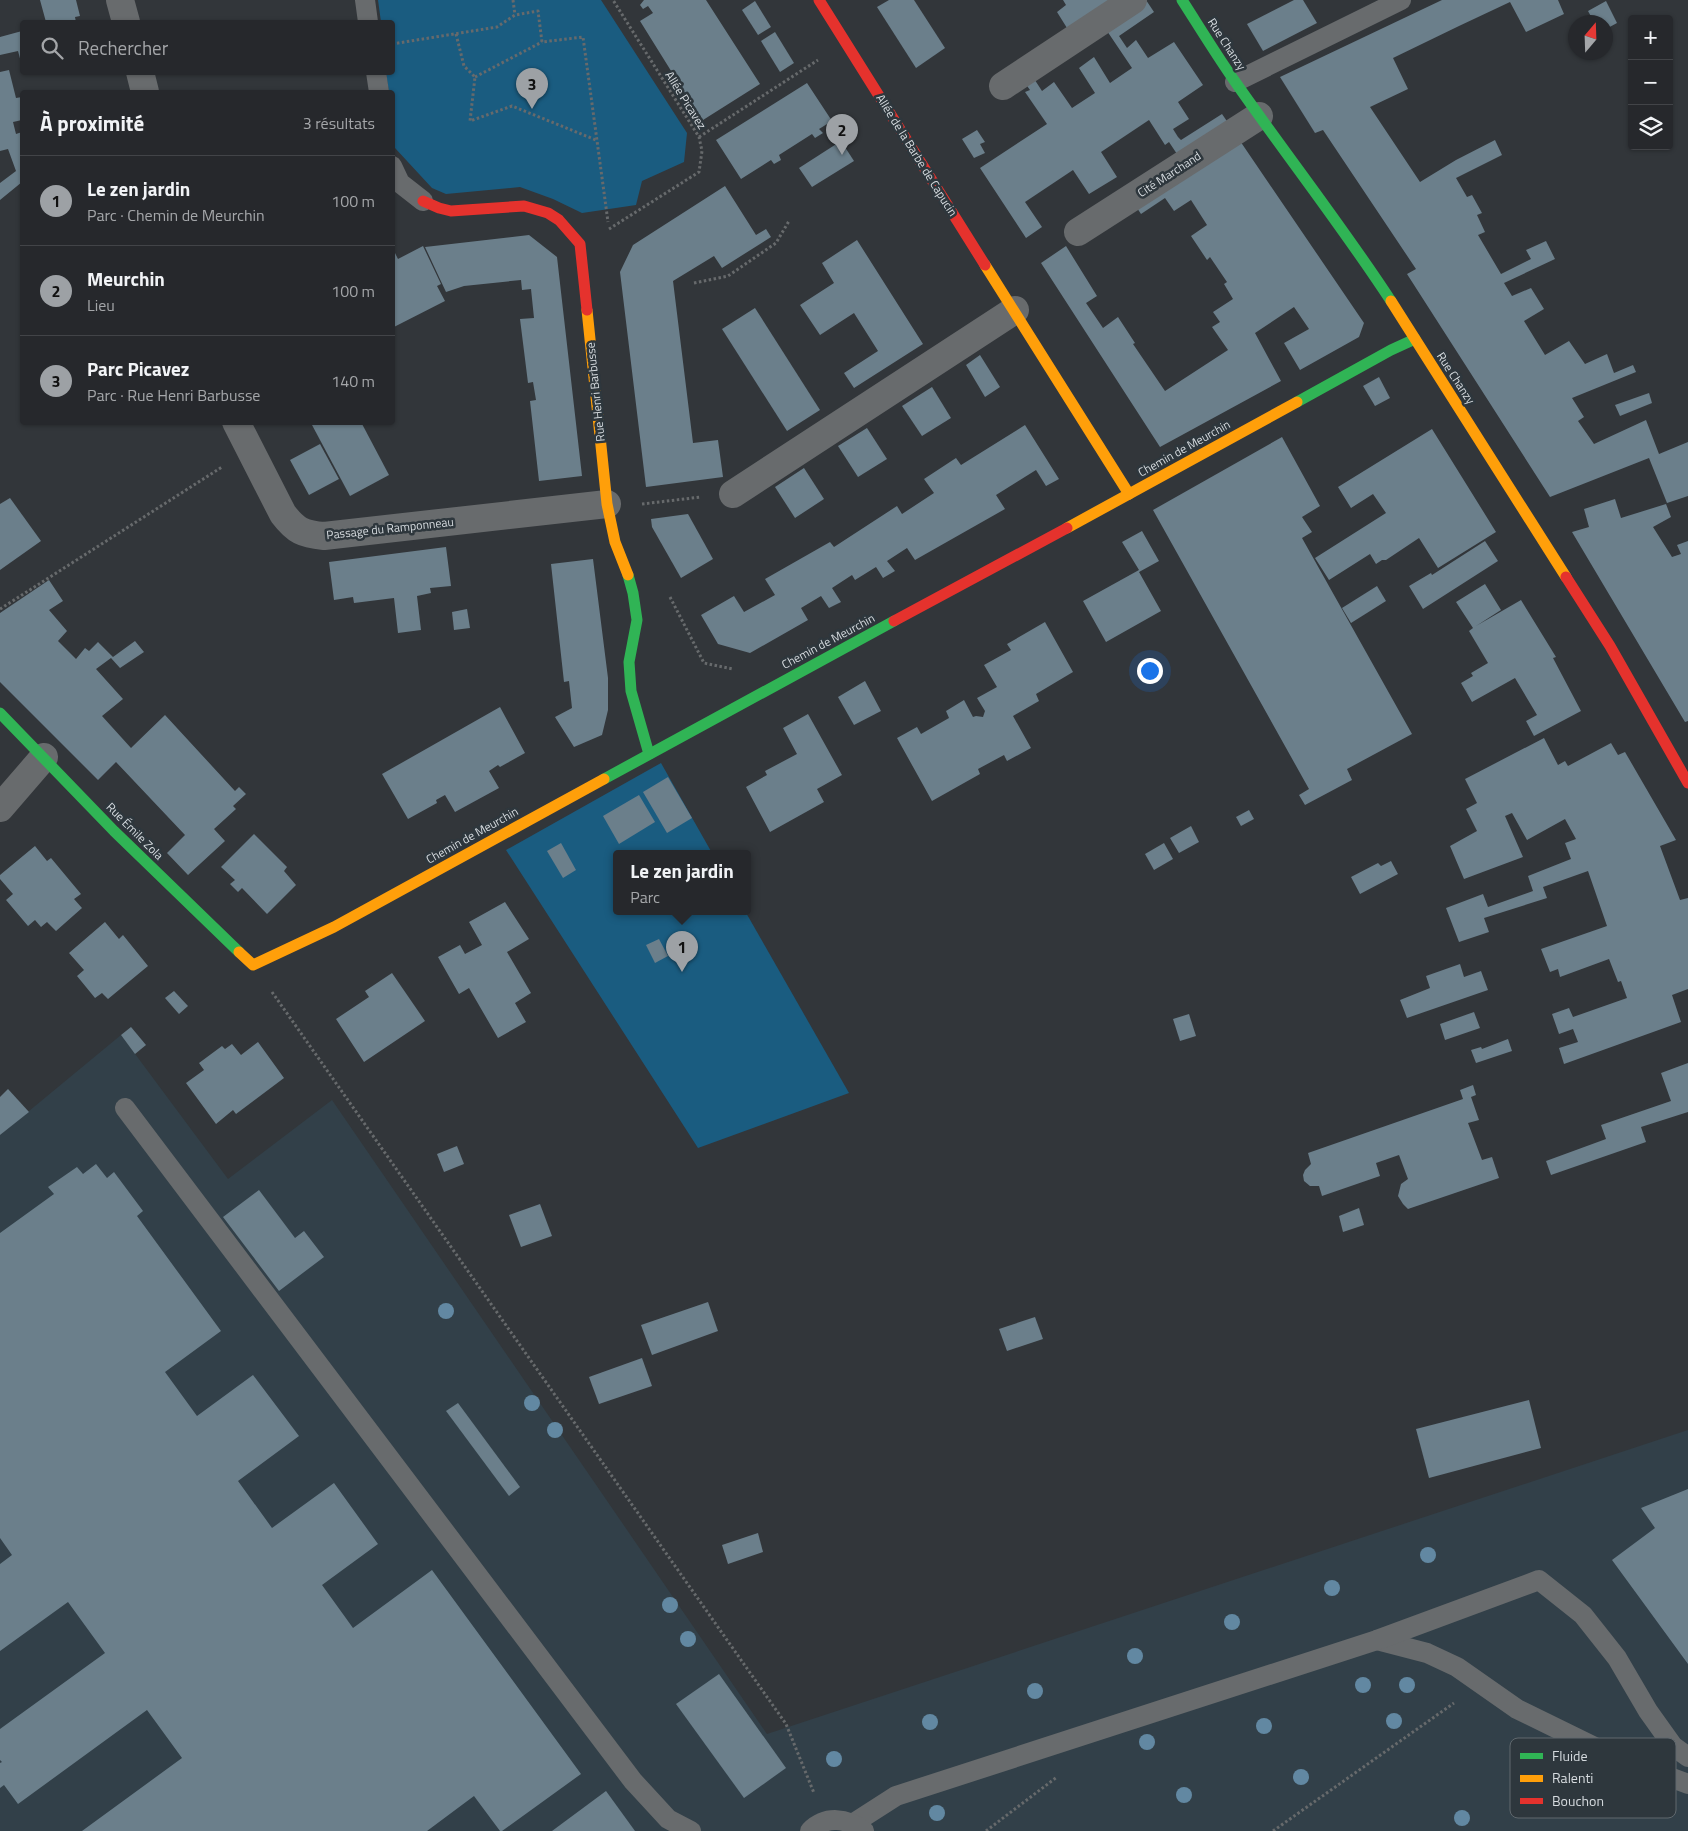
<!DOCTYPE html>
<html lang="fr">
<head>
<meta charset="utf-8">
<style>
	:root { --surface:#26282c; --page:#323438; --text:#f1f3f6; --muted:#a4a6a9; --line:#424448; --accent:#9da1a5 }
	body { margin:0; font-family:"Titillium Web",sans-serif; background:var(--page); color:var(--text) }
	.controls { position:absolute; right:15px; top:15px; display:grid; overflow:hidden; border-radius:5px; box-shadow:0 1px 4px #0004 }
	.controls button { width:45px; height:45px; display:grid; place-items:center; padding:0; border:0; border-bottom:1px solid var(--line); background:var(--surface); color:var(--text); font:25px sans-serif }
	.compass { position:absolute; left:1568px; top:15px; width:45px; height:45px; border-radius:50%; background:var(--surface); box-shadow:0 1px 4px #0004; rotate:19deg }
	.you { position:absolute; left:1149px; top:670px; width:18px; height:18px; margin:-12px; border:4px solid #fff; border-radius:50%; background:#1a73e8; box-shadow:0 0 0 8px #1a73e833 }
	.badge { display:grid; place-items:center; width:32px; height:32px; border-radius:50%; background:var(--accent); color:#111; font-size:16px; font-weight:700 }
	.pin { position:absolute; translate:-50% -41px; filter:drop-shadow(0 1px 2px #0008) }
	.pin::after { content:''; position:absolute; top:26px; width:18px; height:15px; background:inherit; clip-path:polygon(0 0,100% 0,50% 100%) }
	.popup { position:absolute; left:613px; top:850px; width:138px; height:65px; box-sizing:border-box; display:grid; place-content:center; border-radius:5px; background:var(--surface); filter:drop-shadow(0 1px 4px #0005); font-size:16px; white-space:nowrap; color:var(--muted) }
	.popup b { font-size:19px; color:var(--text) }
	.popup::after { content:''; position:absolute; left:50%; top:100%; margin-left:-10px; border:10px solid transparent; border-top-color:var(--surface) }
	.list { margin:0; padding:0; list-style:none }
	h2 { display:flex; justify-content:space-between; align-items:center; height:65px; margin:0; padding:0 20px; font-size:21px }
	h2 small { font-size:16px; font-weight:400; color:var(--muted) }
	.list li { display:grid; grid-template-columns:32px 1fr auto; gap:15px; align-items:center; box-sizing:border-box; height:90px; padding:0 20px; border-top:1px solid var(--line) }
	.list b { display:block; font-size:19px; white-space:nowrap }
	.list p { margin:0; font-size:16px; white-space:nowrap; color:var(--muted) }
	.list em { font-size:16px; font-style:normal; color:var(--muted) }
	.icon { flex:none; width:28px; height:28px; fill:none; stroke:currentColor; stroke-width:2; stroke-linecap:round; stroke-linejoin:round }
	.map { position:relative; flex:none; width:1688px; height:1831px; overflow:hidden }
	.search { position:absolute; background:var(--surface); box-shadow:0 1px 4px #0004; left:20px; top:20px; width:375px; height:55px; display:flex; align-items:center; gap:12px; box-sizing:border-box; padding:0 18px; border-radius:5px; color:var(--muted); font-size:19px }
	.panel { position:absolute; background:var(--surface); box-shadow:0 1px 4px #0004; left:20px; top:90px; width:375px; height:335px; border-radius:5px }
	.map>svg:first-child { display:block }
	.built { fill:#324049 }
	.green { fill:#1a5c80 }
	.building { fill:#6b7f8b }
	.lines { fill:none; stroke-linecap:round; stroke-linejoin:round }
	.path { stroke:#676a6c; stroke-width:3; stroke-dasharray:2.5 2.5; stroke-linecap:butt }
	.lane { stroke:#686b6d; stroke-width:20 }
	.street { stroke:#686b6d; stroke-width:28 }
	.fast { stroke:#30b455; stroke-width:11 }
	.slow { stroke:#ff9f0a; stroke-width:11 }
	.jam { stroke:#e5322d; stroke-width:11 }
	.tree { fill:#6288a2 }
	.labels { text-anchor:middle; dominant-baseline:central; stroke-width:5; stroke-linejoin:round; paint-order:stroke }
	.street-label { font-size:12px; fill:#d6dbdf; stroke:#2e373d }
	.key { fill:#2e373d; stroke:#60686e; stroke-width:1 }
	.key-label { font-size:14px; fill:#d6dbdf }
</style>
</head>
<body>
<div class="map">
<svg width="1688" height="1831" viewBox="0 0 1688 1831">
	<rect width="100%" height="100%" fill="#32363a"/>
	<!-- built -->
	<path class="built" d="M121,1035L228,1179L332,1100L767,1734L1688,1430V1831H0V1135Z"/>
	<!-- green -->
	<g class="green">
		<path d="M378,0H601L687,133L684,162L642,181L636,205L582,213L553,199L520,187L446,194L432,188L395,148L392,126V92H389L386,73L392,72V22H381Z"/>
		<path d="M661,763L712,853H617V911H745L849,1093L698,1148L506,850Z"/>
	</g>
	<!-- building -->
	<g class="building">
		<path d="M40,0H76L80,16L75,17L76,22H46Z"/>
		<path d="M644,0H706L760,84L703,120L694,107L689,110L686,105L691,102L677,81L672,84L667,76L673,74L640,21L653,13L648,6L643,9L640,5Z"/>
		<path d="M889,0H914L945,48L916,68L877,7Z"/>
		<path d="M1063,0H1127L1072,36L1057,12L1066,5Z"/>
		<path d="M1146,0L1154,12L1119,36L1127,48L1136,40L1148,58L1174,42L1203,85L1178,102L1189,119L1173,129L1178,137L1181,140L1222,114L1233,130L1177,154L1169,142L1165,145L1149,120L1101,152L1117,177L1089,194L1073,170L1025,202L1042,227L1026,238L980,168L1047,124L1025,92L1030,90L1020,76L1029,71L1042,91L1054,82L1072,108L1095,93L1079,68L1094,57L1110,83L1132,68L1103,25Z"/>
		<path d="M1294,0H1303L1317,23L1263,51L1247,24Z"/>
		<path d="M1442,0H1558L1564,14L1526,32L1510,2L1459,26L1393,58L1408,89L1370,107L1420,182L1456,160L1495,140L1502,155L1456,178L1467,197L1472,195L1482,213L1477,215L1485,232L1478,235L1501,274L1531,259L1526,250L1546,241L1555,259L1504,283L1512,296L1531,288L1544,309L1524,321L1545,355L1569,341L1585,364L1607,354L1614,373L1633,365L1636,372L1572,398L1584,417L1578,421L1594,444L1646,420L1659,454L1688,442V496L1667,503L1649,458L1550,497L1407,274L1416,269L1323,130L1315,133L1280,77Z"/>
		<path d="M755,1L771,27L758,35L742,10Z"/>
		<path d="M1606,1L1617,23L1606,29V22H1594L1588,11Z"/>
		<path d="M22,31V66L18,51L0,55V37Z"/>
		<path d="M775,32L794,63L780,72L761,41Z"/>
		<path d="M9,70L16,98L22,97V120L13,122L16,134L22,132V182L0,200V183L16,171L8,149L0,151V72Z"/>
		<path d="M807,83L832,121L819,129L823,133L815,138L812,134L779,155L781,160L774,164L771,160L741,179L716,140Z"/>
		<path d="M977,130L985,142L980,144L985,153L974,158L962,139Z"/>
		<path d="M1236,135L1364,323L1359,337L1300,370L1284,343L1309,329L1294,307L1255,333L1281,381L1160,447L1041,263L1066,246L1097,296L1086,303L1103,328L1118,317L1135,343L1133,344L1165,391L1228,350L1212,327L1220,322L1213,312L1233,299L1224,284L1227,282L1210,257L1207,260L1191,236L1207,225L1191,200L1174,211L1165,198L1141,214L1133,202Z"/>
		<path d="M841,141L854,161L812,187L799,168Z"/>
		<path d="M725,186L756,235L766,229L771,237L722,268L714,256L673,281L693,443L718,440L723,477L646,487L620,272L633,245Z"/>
		<path d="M529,235L557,257L582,476L539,481L530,401L536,400L533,382L528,383L520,319L534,318L531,289L522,290L521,280L464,286L446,292L425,247Z"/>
		<path d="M857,240L923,344L854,388L844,373L878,351L854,313L820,335L800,305L834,283L822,263Z"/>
		<path d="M423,246L441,284L437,286L445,301L392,328V254L395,253L398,259Z"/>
		<path d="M755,308L820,410L787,431L722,329Z"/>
		<path d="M980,355L1000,387L985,397L966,365Z"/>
		<path d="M1379,377L1390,398L1375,406L1363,386Z"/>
		<path d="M932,387L951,418L922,436L902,406Z"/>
		<path d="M1649,393L1652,403L1620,416L1615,405Z"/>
		<path d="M317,422H361L389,475L350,496L312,425Z"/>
		<path d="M1025,425L1059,479L1046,486L1036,470L996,495L1005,509L915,560L907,548L887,561L895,571L883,578L876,567L855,580L852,575L832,588L841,602L829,608L821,596L801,608L808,620L750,653L718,644L701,615L734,596L744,612L775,595L765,579L830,542L834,547L897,506L902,514L934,493L924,479L956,458L961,465Z"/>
		<path d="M867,428L887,459L858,477L838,446Z"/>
		<path d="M1432,429L1496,532L1438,568L1419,538L1386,560H1382L1376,564L1370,554L1329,580L1315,558L1386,513L1373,494L1351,508L1338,487Z"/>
		<path d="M1282,437L1320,506L1302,517L1312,532L1302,538L1412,734L1347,769L1352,780L1305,805L1299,795L1309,789L1153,510Z"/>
		<path d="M320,444L339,479L309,495L290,460Z"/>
		<path d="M804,468L824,499L795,518L775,487Z"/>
		<path d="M10,498L41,541L0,570V504Z"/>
		<path d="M1615,499L1621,518L1666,504L1671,517L1653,527L1672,557L1681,554L1677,545L1688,541V721L1685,722L1572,532L1589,527L1584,509Z"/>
		<path d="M688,514L713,559L681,578L652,527L651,519Z"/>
		<path d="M1142,531L1159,561L1139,572L1161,611L1106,642L1083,601L1139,570L1122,542Z"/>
		<path d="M1485,541L1498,561L1423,609L1409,586L1431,573L1432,575Z"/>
		<path d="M446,547L451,586L430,588L431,593L417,596L421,630L398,633L394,598L354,603L353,597L334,600L329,562Z"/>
		<path d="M593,559L608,678V710L602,735L574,747L555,717L572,708L569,681L564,682L551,564Z"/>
		<path d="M49,580L63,601L49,610L67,631L58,641L76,659L85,648L89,651L98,642L113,657L135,641L144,652L120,668L111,658L96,669L123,699L102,716L131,748L165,715L235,791L239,787L246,794L233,806L236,809L214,829L225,841L188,875L167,853L185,835L116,762L98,780L0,682V613Z"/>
		<path d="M1485,584L1501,610L1476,626L1521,600L1556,657L1553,658L1581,711L1534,736L1526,721L1537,715L1515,678L1472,702L1461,683L1473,676L1471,673L1488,663L1469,631L1473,628L1456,602Z"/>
		<path d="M1377,586L1386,601L1351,623L1342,608Z"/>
		<path d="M467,609L470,628L454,630L452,612Z"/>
		<path d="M1045,622L1073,672L1036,694L1039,701L1013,716L1031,748L1007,761L1004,755L978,769L980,774L932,801L897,738L917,727L921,734L949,718L946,711L964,700L973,717L976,716L983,717L985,711L977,698L997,687L984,665L1011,650L1007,644Z"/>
		<path d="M865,681L881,711L854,725L838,697Z"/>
		<path d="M500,707L525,753L500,767L498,765L489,771L499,788L455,812L445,795L436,800L437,803L408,819L382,774Z"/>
		<path d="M808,714L842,775L817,789L824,802L770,832L746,787L767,775L765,771L797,754L783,728Z"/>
		<path d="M1544,738L1558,765L1565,761L1568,766L1611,743L1618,755L1625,752L1676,840L1660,846L1680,900L1688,898V989L1672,995L1681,1022L1564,1064L1559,1048L1578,1042L1573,1029L1559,1034L1552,1014L1569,1008L1573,1017L1627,998L1621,981L1618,982L1609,959L1560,977L1558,969L1550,972L1541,949L1607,926L1588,871L1543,887L1547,898L1484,918L1489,932L1459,942L1446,908L1483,894L1488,907L1533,891L1528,876L1571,859L1565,843L1576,839L1565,819L1527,840L1512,813L1505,816L1523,857L1464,879L1450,846L1477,831L1466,809L1477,803L1465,779Z"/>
		<path d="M668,777L692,818L667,833L643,792Z"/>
		<path d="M639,795L655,822L619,844L603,816Z"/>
		<path d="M1249,810L1254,819L1241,826L1236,817Z"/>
		<path d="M1191,826L1199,842L1179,853L1170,838Z"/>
		<path d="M254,834L287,867L284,871L296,885L267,914L242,888L238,892L230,884L235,880L221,867Z"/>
		<path d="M561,843L576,870L563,878L547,851Z"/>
		<path d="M1164,843L1173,859L1154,870L1145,854Z"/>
		<path d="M35,846L47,861L51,858L81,894L74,899L82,908L56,931L47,922L41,927L35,920L28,926L6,900L13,894L0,879V875Z"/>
		<path d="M1391,861L1398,874L1360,894L1351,877L1378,863L1381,866Z"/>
		<path d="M505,902L529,939L507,952L531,993L515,1003L526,1022L498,1038L469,988L459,994L438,957L460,945L465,954L482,945L469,922Z"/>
		<path d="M105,922L119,939L123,935L148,966L108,999L102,993L95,998L77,976L84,970L69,953Z"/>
		<path d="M659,939L668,956L655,963L646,945Z"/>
		<path d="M1460,964L1464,977L1481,971L1488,990L1407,1018L1400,1000L1430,988L1426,976Z"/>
		<path d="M392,973L425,1021L364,1062L336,1019L369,997L365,991Z"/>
		<path d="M174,991L188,1006L179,1014L165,998Z"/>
		<path d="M1474,1012L1480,1028L1445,1040L1440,1024Z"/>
		<path d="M1189,1014L1196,1036L1180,1041L1173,1019Z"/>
		<path d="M131,1027L146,1045L135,1054L121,1035Z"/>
		<path d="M1508,1039L1512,1051L1476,1063L1471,1050L1481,1047L1482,1049Z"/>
		<path d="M258,1042L284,1078L236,1114L233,1110L216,1124L186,1083L204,1070L199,1063L222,1046L225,1049L232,1044L241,1055Z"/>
		<path d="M1688,1063V1112L1641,1127L1646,1142L1551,1175L1546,1161L1606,1139L1601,1125L1671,1101L1661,1073Z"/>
		<path d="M1473,1085L1476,1095L1471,1097L1479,1120L1468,1123L1482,1160L1492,1157L1499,1178L1408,1209L1403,1204L1398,1196L1401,1184L1408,1179L1399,1155L1376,1163L1380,1176L1322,1196L1319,1186H1310L1304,1181L1303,1175L1305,1170L1311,1164L1308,1153L1463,1099L1460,1090Z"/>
		<path d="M8,1089L29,1112L0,1135V1097Z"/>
		<path d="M457,1146L464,1164L444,1172L437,1154Z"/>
		<path d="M96,1164L107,1178L114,1172L143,1211L137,1216L221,1331L165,1372L197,1416L253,1375L299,1436L238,1481L272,1528L334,1483L378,1544L322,1585L353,1628L432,1570L581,1774L502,1831H500L474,1796L427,1831H82L182,1758L147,1710L18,1804L4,1785L0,1788V1763L2,1762L0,1760V1729L105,1653L68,1602L0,1651V1564L12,1555L0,1538V1233L54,1194L48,1187L77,1167L83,1174Z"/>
		<path d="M259,1190L295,1238L304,1231L324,1257L279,1291L223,1217Z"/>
		<path d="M540,1204L552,1236L521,1247L509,1215Z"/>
		<path d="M1359,1208L1364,1225L1343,1232L1339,1216Z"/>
		<path d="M708,1302L718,1331L652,1355L641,1325Z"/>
		<path d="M1035,1317L1043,1339L1007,1351L999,1329Z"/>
		<path d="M642,1358L652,1386L599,1404L589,1377Z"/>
		<path d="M1529,1400L1541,1448L1429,1478L1416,1429Z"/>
		<path d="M458,1403L520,1487L509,1496L446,1411Z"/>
		<path d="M1688,1489V1664L1612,1560L1655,1528L1641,1508Z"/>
		<path d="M758,1533L763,1552L728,1564L722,1545Z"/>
		<path d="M719,1674L786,1768L744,1798L676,1704Z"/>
		<path d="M606,1791L635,1831H552Z"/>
	</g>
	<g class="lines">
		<!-- path -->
		<g class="path">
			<path d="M513,0L515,15"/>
			<path d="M456,34L464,66L475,77L470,121L512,106L596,140"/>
			<path d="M392,44L497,27L515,15L538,11L542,42L583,37L608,222"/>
			<path d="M475,77L542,42"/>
			<path d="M699,137L818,60"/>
			<path d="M609,229L699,172L702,151L699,137L613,0"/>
			<path d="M694,283L728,276L776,243L789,221"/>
			<path d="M642,504L701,497"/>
			<path d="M670,597L704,663L733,669"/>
			<path d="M0,609L222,467"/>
			<path d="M272,992L786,1724L814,1793"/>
			<path d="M986,1831L1057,1777"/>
			<path d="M1273,1831L1454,1703"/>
		</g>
		<!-- lane -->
		<g class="lane">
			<path d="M365,0L368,22"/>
			<path d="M376,72L379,92"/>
			<path d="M1235,82L1401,0"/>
			<path d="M392,166L400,183L423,201"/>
			<path d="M125,1108L633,1781L668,1819L691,1831"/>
			<path d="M1377,1640L1427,1653L1457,1667L1517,1709L1613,1756L1688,1784"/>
			<path d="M854,1823L896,1796L1377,1640L1539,1580L1583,1615L1617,1658L1648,1711L1673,1746L1688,1757"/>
			<path d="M810,1831C826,1815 847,1818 864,1831"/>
		</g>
		<!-- street -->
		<g class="street">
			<path d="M120,0L126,22"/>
			<path d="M140,72L145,92"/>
			<path d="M1003,86L1133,0"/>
			<path d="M1078,232L1259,116"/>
			<path d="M236,422L283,514C296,531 303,534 324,536L607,504"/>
			<path d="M733,494L1015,310"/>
			<path d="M0,808L44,757"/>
		</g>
		<!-- fast -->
		<g class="fast">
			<path d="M1182,0C1200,28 1217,56 1236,83C1287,156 1342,226 1391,301"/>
			<path d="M1297,402L1391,350L1415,339"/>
			<path d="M628,575L633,593L637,620L629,662L631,691L649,754"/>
			<path d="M0,713L114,831L239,952"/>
			<path d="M604,779L894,621"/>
		</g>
		<!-- slow -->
		<g class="slow">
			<path d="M985,265L1129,494"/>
			<path d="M1391,301L1566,577"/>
			<path d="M587,310L607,504L615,542L628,575"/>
			<path d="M1067,528L1297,402"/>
			<path d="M239,952L253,965L334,927L604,779"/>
		</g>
		<!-- jam -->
		<g class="jam">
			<path d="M819,0L985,265"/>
			<path d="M423,201L439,208L451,211L524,206L548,213L559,220L580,244L587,310"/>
			<path d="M1566,577L1610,646L1688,783"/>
			<path d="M894,621L1067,528"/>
		</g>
	</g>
	<!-- trees -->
	<g class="tree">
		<circle cx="446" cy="1311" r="8"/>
		<circle cx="532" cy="1403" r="8"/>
		<circle cx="555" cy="1430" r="8"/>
		<circle cx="1428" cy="1555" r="8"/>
		<circle cx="1332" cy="1588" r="8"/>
		<circle cx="670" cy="1605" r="8"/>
		<circle cx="1232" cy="1622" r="8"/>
		<circle cx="688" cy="1639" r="8"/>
		<circle cx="1135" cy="1656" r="8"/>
		<circle cx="1363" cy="1685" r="8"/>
		<circle cx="1407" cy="1685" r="8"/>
		<circle cx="1035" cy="1691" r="8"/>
		<circle cx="1394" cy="1721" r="8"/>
		<circle cx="930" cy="1722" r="8"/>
		<circle cx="1264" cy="1726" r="8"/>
		<circle cx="1147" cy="1742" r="8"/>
		<circle cx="834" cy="1759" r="8"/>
		<circle cx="1301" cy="1777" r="8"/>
		<circle cx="1184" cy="1795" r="8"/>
		<circle cx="937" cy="1813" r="8"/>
		<circle cx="1462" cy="1818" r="8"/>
	</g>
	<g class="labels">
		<!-- street labels -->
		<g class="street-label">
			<text transform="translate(1227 44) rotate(57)">Rue Chanzy</text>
			<text transform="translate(686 100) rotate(58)">Allée Picavez</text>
			<text transform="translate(917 155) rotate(58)">Allée de la Barbe de Capucin</text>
			<text transform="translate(1169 174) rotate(-33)">Cité Marchand</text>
			<text transform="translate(1456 378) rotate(57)">Rue Chanzy</text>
			<text transform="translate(595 392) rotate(-96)">Rue Henri Barbusse</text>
			<text transform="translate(1184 448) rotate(-29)">Chemin de Meurchin</text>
			<text transform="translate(390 528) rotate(-6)">Passage du Ramponneau</text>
			<text transform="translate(828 641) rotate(-28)">Chemin de Meurchin</text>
			<text transform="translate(135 831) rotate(45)">Rue Émile Zola</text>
			<text transform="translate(472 835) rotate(-29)">Chemin de Meurchin</text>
		</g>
	</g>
	<!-- legend -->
	<rect x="1510" y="1738" width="166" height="80" rx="8" class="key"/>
	<rect x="1520" y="1753" width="23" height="6" fill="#30b455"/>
	<rect x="1520" y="1775" width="23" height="7" fill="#ff9f0a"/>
	<rect x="1520" y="1798" width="23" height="6" fill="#e5322d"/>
	<g class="key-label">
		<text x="1552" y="1761">Fluide</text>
		<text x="1552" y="1783">Ralenti</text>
		<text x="1552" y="1806">Bouchon</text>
	</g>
</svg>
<div class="controls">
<button>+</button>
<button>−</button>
<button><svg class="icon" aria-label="layers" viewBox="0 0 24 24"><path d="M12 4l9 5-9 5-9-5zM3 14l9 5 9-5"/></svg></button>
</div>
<svg class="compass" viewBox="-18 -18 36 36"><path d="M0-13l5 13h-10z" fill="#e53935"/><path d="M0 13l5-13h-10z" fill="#a4a6a9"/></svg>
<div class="you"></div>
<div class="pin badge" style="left:682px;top:972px">1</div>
<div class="popup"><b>Le zen jardin</b>Parc</div>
<div class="pin badge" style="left:842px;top:155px">2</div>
<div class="pin badge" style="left:532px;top:109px">3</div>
<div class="search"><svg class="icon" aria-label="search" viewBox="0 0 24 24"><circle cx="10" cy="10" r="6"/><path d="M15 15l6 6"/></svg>Rechercher</div>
<section class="panel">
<h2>À proximité<small>3 résultats</small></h2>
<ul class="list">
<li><span class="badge">1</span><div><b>Le zen jardin</b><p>Parc · Chemin de Meurchin</p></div><em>100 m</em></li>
<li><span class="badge">2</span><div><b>Meurchin</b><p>Lieu</p></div><em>100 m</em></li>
<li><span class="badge">3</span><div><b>Parc Picavez</b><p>Parc · Rue Henri Barbusse</p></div><em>140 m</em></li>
</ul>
</section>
</div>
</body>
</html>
